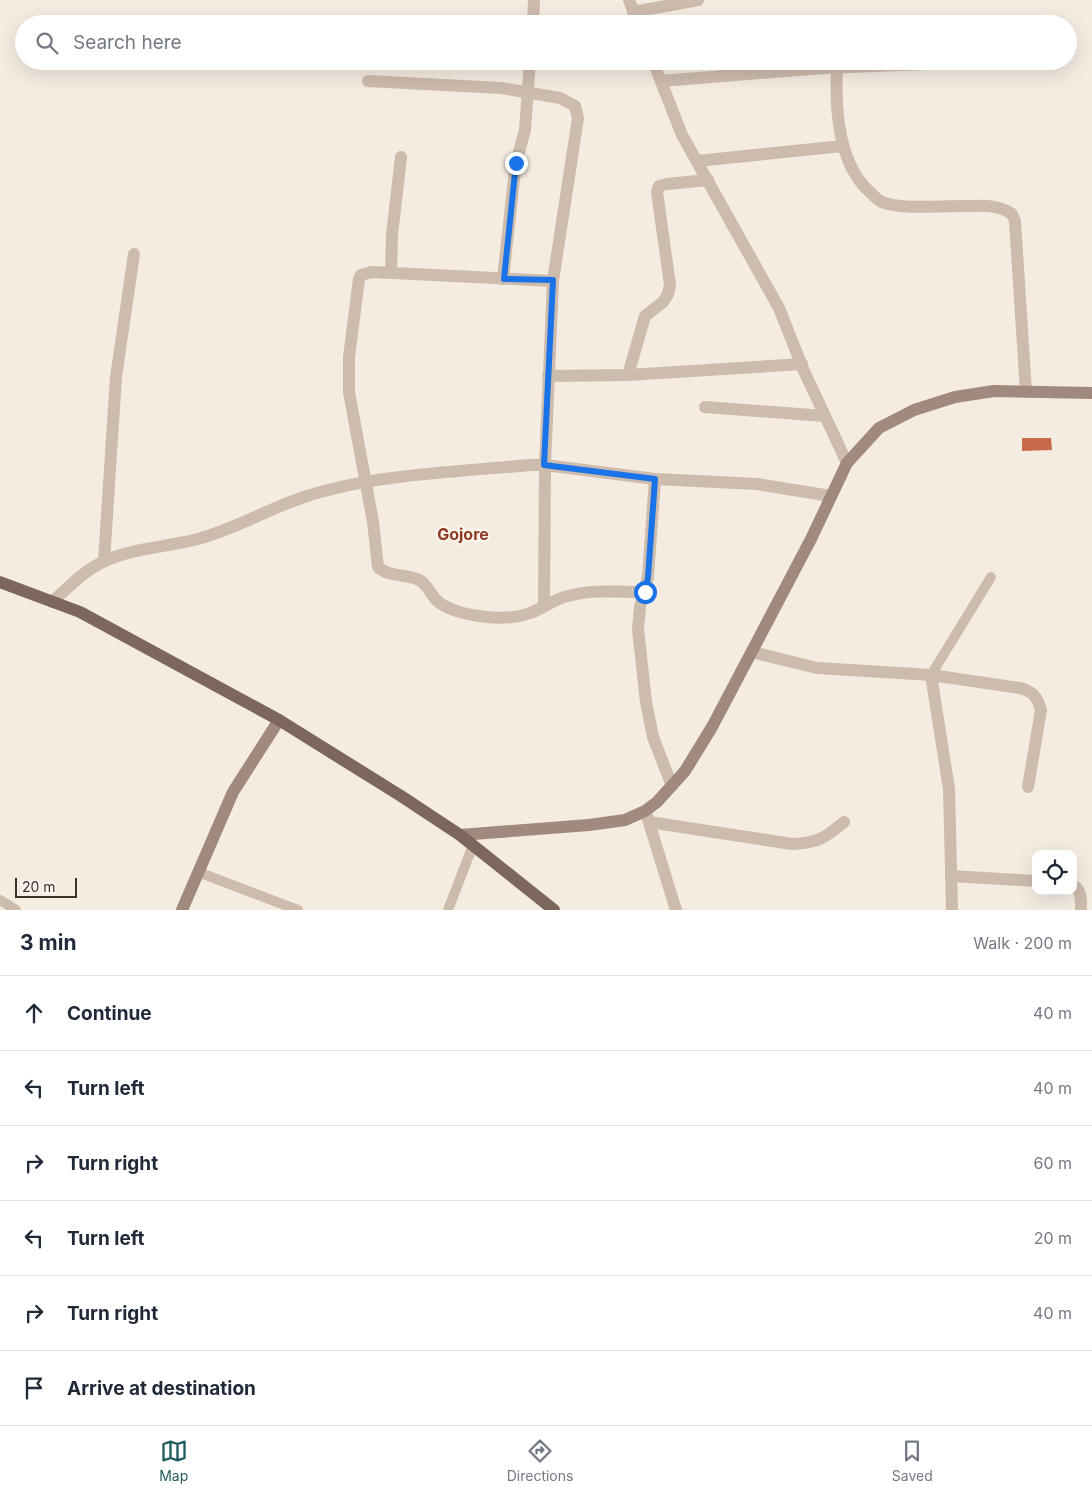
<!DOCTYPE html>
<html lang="en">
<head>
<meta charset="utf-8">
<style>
	:root { --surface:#fff; --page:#f2f2f3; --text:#1f2937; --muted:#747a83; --line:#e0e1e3; --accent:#1f5a5e }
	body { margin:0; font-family:Inter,sans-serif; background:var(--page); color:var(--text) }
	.controls { position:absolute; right:15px; bottom:15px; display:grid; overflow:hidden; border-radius:10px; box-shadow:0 5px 20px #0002 }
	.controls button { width:45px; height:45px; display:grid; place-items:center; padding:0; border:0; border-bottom:1px solid var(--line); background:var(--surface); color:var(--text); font:25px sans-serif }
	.scale { position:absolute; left:15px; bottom:12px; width:62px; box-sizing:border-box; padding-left:5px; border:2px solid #3b302b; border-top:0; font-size:14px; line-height:18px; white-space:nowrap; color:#3b302b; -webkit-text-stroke:4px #fbf5ee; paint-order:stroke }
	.stop { position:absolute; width:15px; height:15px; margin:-11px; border:4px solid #1a73e8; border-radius:50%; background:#fff }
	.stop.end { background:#1a73e8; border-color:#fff; box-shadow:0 1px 5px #0008 }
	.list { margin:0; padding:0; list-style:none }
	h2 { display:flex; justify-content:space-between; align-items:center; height:65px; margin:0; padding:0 20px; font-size:21px }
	h2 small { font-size:16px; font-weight:400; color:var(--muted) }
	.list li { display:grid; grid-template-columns:32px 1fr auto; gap:15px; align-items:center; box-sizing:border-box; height:75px; padding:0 20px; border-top:1px solid var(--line) }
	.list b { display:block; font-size:19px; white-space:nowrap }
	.list em { font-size:16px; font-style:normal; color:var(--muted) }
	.icon { flex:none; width:28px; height:28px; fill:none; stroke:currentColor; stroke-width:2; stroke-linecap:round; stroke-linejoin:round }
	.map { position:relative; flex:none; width:1092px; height:910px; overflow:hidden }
	.search { position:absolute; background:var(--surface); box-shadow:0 5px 20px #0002; left:15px; right:15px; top:15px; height:55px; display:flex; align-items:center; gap:12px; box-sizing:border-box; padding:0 18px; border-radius:28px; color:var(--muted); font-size:19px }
	.sheet { height:515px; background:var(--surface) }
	nav { display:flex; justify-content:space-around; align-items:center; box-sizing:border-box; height:70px; border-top:1px solid var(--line); background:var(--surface); font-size:14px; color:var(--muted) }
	nav a { display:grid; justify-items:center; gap:2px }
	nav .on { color:var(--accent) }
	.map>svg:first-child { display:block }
	.building { fill:#c8694b }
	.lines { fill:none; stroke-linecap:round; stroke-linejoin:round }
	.service { stroke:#cdbbac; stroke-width:10 }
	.minor { stroke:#cdbbac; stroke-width:12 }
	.tertiary { stroke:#cdbbac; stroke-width:12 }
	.secondary { stroke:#a18a7d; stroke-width:12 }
	.primary { stroke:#7d675c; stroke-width:12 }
	.route { stroke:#1a73e8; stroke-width:6 }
	.labels { text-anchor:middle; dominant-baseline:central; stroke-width:4.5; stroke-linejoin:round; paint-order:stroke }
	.quarter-label { font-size:16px; font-weight:bold; fill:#8c3b22; stroke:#fbf5ee }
</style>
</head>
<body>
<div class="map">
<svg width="1092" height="910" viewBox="0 0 1092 910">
	<rect width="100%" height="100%" fill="#f4ebe1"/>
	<!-- building -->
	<path class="building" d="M1022,438H1051L1052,450L1022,451Z"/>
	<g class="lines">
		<!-- service -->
		<g class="service">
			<path d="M931,675L991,577"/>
			<path d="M198,872L298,910"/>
			<path d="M0,900L16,910"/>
			<path d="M448,910L473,845"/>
		</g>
		<!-- minor -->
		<g class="minor">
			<path d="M633,12L698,0"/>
			<path d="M533,24L534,0"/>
			<path d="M837,68C835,109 838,165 871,193C874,196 877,199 880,201C896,210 944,206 964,206C980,206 998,204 1012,214L1015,221L1026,392"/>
			<path d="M368,81L501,88L560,98L575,106L578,118L553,281L545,465L544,606"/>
			<path d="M661,81L824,68L1004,61"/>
			<path d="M697,161L843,146"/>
			<path d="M391,273L392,235L401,157"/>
			<path d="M503,279L513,188L516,163L525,130L530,61"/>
			<path d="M553,281L372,272L361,275L359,279L349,357V392L373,522L378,567C389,578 408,573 421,581C429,587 432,598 441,604C462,617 507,622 530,613C544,608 554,599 568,596C593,589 619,592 645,592"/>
			<path d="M628,375L645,316L663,302L668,294L670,285L657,192L659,186L667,184L708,180"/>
			<path d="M548,376L628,375L802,364"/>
			<path d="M705,407L825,416"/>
			<path d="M655,479L648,577L640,607L638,629L646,702L653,737L672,786"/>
			<path d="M104,561L116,377L134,254"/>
			<path d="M52,602C68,588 83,571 103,562C131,548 168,547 198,539C235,529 268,509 304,497C374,474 456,472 530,465H545L655,479L757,484L831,496"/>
			<path d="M752,652L817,668L931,675L1020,688C1034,692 1037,697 1041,710L1028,787"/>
			<path d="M931,675L949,789L952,910"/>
			<path d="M647,816L676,910"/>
			<path d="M649,822L792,844C818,843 825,838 844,822"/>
			<path d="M951,876L1036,881"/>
			<path d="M1073,885C1082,891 1081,899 1081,910"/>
		</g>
		<!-- tertiary -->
		<g class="tertiary">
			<path d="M629,0L638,24"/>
			<path d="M653,61L682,135L779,308L804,371L847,463"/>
		</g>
		<!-- secondary -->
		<g class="secondary">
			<path d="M460,835L589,825L625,820L645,811L657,802L685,771L712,727L811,539L847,463L879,428L914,410L955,397L994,391L1092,393"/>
			<path d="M182,910L233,792L279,720"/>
		</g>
		<!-- primary -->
		<path class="primary" d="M0,582L80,612L279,720L401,796L460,835L554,910"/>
	</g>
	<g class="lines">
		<!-- route -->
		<path class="route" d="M516,163L504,279L553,280L544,465L655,479L648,577L645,592"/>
	</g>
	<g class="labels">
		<!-- quarter labels -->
		<g class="quarter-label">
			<text x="463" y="534">Gojore</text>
		</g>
	</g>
</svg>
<div class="controls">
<button><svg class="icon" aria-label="locate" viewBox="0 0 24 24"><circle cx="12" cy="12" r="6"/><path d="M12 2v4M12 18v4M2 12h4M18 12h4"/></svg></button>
</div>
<div class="scale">20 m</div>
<div class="stop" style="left:645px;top:592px"></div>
<div class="stop end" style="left:516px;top:163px"></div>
<div class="search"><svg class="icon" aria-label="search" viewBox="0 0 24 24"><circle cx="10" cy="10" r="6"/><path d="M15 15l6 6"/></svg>Search here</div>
</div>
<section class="sheet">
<h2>3 min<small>Walk · 200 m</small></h2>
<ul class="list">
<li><svg class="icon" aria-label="ahead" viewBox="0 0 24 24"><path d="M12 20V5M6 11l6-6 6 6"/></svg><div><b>Continue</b></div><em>40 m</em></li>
<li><svg class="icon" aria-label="left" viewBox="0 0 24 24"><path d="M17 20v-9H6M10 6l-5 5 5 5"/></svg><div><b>Turn left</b></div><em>40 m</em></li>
<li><svg class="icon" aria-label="right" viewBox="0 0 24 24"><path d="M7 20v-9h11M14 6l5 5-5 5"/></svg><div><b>Turn right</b></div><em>60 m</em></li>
<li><svg class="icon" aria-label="left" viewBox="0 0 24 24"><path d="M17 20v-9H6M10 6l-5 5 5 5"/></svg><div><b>Turn left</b></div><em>20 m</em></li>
<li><svg class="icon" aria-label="right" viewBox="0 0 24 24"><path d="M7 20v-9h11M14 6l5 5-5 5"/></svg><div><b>Turn right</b></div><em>40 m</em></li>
<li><svg class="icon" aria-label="arrive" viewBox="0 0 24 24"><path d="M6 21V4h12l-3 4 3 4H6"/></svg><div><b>Arrive at destination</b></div></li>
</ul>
</section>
<nav>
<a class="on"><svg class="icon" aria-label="map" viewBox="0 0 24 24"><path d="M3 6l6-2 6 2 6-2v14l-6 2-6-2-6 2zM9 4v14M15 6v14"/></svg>Map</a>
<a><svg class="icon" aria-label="directions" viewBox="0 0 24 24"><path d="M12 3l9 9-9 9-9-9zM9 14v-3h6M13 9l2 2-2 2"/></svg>Directions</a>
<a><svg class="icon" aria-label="saved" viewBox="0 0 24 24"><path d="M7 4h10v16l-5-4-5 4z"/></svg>Saved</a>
</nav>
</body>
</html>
